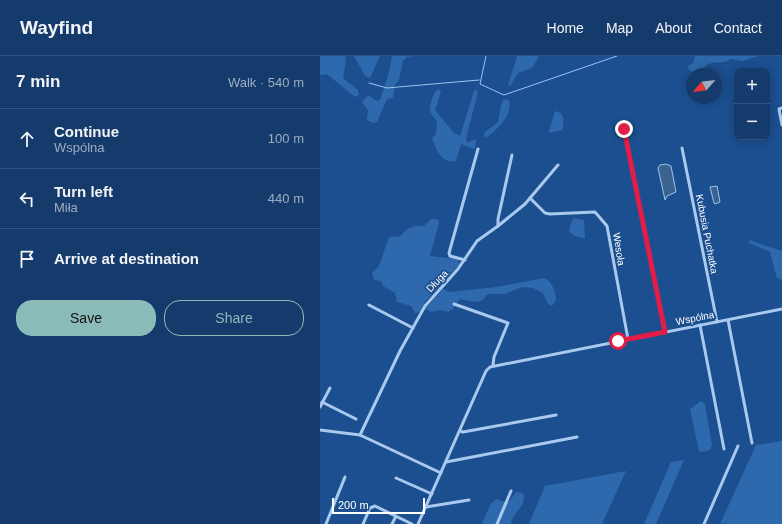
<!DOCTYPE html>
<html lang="en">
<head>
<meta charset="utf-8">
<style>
	:root { --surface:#143b6b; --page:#1d4271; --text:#f1f3f6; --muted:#9dadc1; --line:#33557e; --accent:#8bbbb9 }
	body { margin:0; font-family:Arial,sans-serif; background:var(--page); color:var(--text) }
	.controls { position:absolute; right:12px; top:12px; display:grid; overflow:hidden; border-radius:8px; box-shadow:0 2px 10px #0003 }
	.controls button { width:36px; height:36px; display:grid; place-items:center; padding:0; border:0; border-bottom:1px solid var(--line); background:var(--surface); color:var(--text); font:20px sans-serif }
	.compass { position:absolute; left:366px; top:12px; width:36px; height:36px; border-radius:50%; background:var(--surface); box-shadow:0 2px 10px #0003; rotate:242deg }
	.scale { position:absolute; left:12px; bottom:10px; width:93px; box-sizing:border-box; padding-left:4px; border:2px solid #fff; border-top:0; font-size:11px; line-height:14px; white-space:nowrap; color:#fff; -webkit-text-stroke:3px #1b4f8f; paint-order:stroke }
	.stop { position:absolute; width:12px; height:12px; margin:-9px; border:3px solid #e11d48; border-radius:50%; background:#fff }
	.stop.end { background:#e11d48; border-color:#fff; box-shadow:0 1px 4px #0008 }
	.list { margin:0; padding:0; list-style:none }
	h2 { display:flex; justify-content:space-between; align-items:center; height:52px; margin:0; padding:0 16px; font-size:17px }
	h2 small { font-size:13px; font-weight:400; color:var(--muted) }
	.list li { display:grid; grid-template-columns:26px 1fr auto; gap:12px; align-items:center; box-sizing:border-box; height:60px; padding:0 16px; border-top:1px solid var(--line) }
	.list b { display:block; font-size:15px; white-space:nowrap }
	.list p { margin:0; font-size:13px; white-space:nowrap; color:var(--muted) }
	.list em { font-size:13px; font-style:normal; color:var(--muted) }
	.actions { display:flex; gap:8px; padding:12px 16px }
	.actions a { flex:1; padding:9px 0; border:1px solid var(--accent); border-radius:16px; text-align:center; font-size:14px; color:var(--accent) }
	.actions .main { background:var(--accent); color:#111 }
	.icon { flex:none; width:22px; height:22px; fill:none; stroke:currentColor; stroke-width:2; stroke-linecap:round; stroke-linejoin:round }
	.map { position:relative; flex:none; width:462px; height:468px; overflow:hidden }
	header { display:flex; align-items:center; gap:24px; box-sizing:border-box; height:56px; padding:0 20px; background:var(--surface); border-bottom:1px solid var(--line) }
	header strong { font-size:19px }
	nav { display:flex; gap:22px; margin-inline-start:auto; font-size:14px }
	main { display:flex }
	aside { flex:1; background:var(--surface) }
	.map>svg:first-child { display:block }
	.green { fill:#2e69ad }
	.water { fill:#3c6290; stroke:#9cc4f0 }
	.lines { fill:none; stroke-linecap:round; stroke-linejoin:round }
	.stream { stroke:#9cc4f0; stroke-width:1 }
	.street { stroke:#a9c9ee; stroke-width:3 }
	.route { stroke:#e11d48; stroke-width:5 }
	.labels { text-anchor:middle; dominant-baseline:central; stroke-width:3.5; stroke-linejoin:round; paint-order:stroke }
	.street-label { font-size:10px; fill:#fff; stroke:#1b4f8f }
</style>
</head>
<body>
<header>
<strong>Wayfind</strong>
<nav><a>Home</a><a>Map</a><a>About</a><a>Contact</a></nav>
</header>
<main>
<aside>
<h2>7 min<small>Walk · 540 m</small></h2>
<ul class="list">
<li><svg class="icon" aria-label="ahead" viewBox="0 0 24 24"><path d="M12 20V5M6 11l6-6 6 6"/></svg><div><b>Continue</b><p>Wspólna</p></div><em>100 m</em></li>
<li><svg class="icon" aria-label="left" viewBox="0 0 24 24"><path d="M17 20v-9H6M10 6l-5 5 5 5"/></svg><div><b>Turn left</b><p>Miła</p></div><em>440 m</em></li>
<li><svg class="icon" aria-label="arrive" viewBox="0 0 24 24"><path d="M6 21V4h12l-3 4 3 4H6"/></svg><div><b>Arrive at destination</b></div></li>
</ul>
<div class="actions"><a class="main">Save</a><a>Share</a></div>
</aside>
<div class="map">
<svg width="462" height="468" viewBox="0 0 462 468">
	<rect width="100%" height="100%" fill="#1b4f8f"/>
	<!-- green -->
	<g class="green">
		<path d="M0,0H25L26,3L23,22L38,34L39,39L35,41L7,18L0,19Z"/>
		<path d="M34,0H60L50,22L45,20Z"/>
		<path d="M72,0H95L87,1L83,5L79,24L75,29L73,42L67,43L57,66L53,67L47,64L48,54L42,46L48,39L57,45L60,44C65,29 70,16 72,0Z"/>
		<path d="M197,0H219L212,12L198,17L191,29L188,30Z"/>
		<path d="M375,0H439L422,5L411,3C401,10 385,1 382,18H373L368,12V10L374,6Z"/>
		<path d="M118,33L121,35L115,54L134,77L140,80L154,35L156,34L158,36L146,82L147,87L156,83L155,93L141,88L136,105C121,108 116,93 112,82L116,78L117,65C115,62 112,60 111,57C108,51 113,37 118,33Z"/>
		<path d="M184,43L189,44C193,59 177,75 165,82L164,77L178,66L181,49Z"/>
		<path d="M235,55L241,57C244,63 244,67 242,74L230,77L229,75Z"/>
		<path d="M253,162L264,164L265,182C258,182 252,180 249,174Z"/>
		<path d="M111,163H118L119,167L110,200L137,203L140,208L105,246L100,256L95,257L91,250L77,246L75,237L63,230L61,225L54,224L52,217L59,210L69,181L81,180C87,171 95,169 104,170Z"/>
		<path d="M429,184L462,195V224L457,222L450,196L429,187Z"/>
		<path d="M224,222C233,226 235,235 236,244L232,250L228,248L223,237L213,232L202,231L185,238H168L161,245L154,246L140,243L133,253L128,256L120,254L112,256L105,253L123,233L129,236L176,231Z"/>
		<path d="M381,345L385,348L392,389L390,394L381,396L379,395L370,353Z"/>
		<path d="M462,385V468H404L408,466L400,468L436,389Z"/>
		<path d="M364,404L336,468H324L351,406Z"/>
		<path d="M306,415L282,468H209L225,430Z"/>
		<path d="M196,436L203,437C208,450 192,456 191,468H162L170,449L176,443L185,446H189Z"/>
	</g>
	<!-- water -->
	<g class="water">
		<path d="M346,108L351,110L356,136L347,140L345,144L338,112L340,109Z"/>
		<path d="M397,130L400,146L395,148L394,147L390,131Z"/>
	</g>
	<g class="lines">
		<!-- stream -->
		<g class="stream">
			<path d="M166,0L160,28L184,39L297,0"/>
			<path d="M49,27L67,32L159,24"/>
		</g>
		<!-- street -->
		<g class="street">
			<path d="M462,52L459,53L462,69"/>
			<path d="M304,73L345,276"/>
			<path d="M362,92L397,266"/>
			<path d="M210,142L225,157L230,158L275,156L287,170L308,283"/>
			<path d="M178,170V163L192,99"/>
			<path d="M145,204L130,200L129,197L158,93"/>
			<path d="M134,248L188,267L174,301L173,309"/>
			<path d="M49,249L93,272"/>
			<path d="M408,264L432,387"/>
			<path d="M380,269L404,393"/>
			<path d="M2,346L36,363"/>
			<path d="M0,351L10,332"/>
			<path d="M0,374L40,379L121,417"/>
			<path d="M140,375L143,376L236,359"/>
			<path d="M40,379L80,295L105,250L138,213L157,185L178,170L205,148L238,109"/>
			<path d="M126,406L257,381"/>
			<path d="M76,422L112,438"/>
			<path d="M106,451L149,444"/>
			<path d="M6,468L25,421"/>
			<path d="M43,468L50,452L55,450L92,468"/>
			<path d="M72,468L76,460"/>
			<path d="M98,468L166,315L170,311L462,253"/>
			<path d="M177,468L191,435"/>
			<path d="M384,468L418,390"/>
		</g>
	</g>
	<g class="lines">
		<!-- route -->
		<path class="route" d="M298,285L345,276L304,73"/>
	</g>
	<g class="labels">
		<!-- street labels -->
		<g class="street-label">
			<text transform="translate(387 178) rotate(79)">Kubusia Puchatka</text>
			<text transform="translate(299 193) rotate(81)">Wesoła</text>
			<text transform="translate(117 225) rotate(-46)">Długa</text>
			<text transform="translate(375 262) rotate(-11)">Wspólna</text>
		</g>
	</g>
</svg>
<div class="controls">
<button>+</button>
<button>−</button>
</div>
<svg class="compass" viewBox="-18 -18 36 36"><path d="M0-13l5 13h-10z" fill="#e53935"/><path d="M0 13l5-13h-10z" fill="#9dadc1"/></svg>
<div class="scale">200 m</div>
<div class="stop" style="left:298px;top:285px"></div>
<div class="stop end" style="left:304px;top:73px"></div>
</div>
</main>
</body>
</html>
